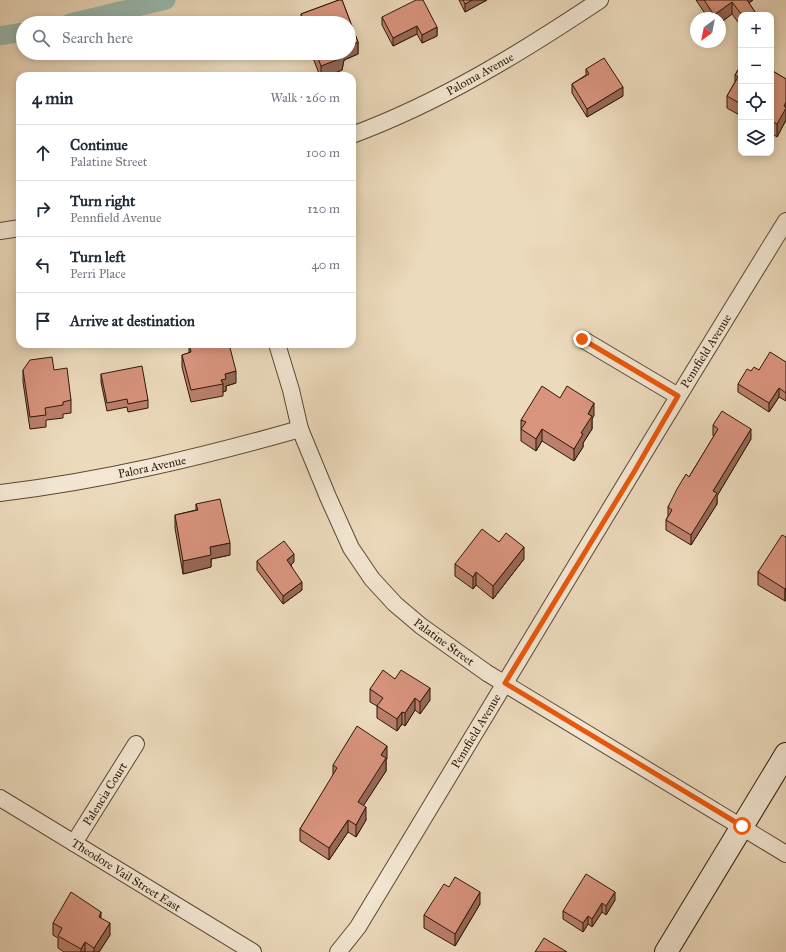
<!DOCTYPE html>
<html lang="en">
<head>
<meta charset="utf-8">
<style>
	:root { --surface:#fff; --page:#f6f6f7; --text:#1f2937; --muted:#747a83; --line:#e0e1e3 }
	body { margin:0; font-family:"IM FELL Great Primer",serif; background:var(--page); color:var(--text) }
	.controls { position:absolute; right:12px; top:12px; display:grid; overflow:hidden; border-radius:8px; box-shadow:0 2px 10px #0003 }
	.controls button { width:36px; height:36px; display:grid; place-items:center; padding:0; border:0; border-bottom:1px solid var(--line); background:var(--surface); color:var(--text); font:20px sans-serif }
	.compass { position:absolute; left:690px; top:12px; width:36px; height:36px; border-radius:50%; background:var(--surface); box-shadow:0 2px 10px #0003; rotate:212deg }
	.stop { position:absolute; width:12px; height:12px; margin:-9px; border:3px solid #ea580c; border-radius:50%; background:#fff }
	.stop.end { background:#ea580c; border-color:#fff; box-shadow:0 1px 4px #0008 }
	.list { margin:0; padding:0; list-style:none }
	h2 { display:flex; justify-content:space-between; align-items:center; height:52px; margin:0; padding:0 16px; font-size:17px }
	h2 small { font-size:13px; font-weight:400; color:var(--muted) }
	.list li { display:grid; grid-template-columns:26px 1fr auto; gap:12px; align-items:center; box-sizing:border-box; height:56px; padding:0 16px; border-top:1px solid var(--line) }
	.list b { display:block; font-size:15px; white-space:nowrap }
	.list p { margin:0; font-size:13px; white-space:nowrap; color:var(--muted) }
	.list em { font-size:13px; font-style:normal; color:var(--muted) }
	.icon { flex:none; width:22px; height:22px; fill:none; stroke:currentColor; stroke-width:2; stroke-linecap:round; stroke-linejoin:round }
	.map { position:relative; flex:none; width:786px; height:952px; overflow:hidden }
	.search { position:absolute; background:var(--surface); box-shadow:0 2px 10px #0003; left:16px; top:16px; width:340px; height:44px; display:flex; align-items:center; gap:10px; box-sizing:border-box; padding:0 14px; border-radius:22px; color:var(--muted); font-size:15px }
	.panel { position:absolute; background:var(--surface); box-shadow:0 2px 10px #0003; left:16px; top:72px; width:340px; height:276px; border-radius:12px }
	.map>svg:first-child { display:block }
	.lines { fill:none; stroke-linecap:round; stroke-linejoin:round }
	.canal { stroke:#99bbb0; stroke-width:19 }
	.street-casing { stroke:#5d4834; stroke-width:18 }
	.secondary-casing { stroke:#2d1706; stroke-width:24 }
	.street { stroke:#f3e7d3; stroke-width:16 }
	.secondary { stroke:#f3e7d3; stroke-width:22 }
	.wall { fill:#bb7f6c; stroke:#2d1706 }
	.shaded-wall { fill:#986858; stroke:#2d1706 }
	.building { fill:#d9947e; stroke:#2d1706 }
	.route { stroke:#ea580c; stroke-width:5 }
	.labels { text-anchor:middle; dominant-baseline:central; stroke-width:3.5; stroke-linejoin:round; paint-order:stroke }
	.street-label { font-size:12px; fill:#2d1706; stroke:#f3e7d3 }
</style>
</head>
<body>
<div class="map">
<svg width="786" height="952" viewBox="0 0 786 952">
	<rect width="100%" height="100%" fill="#ecdabc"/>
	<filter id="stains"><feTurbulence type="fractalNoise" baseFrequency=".005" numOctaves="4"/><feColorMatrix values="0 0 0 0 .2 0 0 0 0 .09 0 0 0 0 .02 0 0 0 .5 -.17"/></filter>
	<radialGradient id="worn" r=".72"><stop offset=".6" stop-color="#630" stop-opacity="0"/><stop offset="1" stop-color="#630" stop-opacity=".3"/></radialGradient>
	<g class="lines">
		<!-- canal -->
		<g class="canal">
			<path d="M70,23L166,0"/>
			<path d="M0,36L23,32"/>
		</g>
		<!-- street casing -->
		<g class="street-casing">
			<g id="street">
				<path d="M352,135C441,102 522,52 600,0"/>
				<path d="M0,231L20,228"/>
				<path d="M582,339L678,396"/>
				<path d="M277,344L291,390L300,429L328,497L351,548L372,579L395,604L421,626L487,673L786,854"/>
				<path d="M0,493C102,481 201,457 300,429"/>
				<path d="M0,798L253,952"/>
				<path d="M74,843L136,744"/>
				<path d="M338,952L358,927C500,692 641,455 786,221"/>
			</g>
		</g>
		<!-- secondary casing -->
		<g class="secondary-casing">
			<path id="secondary" d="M666,952L786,754"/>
		</g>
		<!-- street -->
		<use href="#street" class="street"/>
		<!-- secondary -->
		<use href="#secondary" class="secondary"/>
	</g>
	<!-- wall -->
	<g class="wall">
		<path d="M339,0H342L358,42V54L344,60L342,70L327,76H320L311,53H349V23H301V14Z"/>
		<path d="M459,0H487L465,12Z"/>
		<path d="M696,0H753L749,3L757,15H741V26L732,14L720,23V18H708Z"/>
		<path d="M382,17L437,27V36L422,43L417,34L393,46L382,25Z"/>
		<path d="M741,65V116L727,108V96L735,82V75Z"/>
		<path d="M586,69L623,96L587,117L572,93V84L586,75Z"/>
		<path d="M771,70L786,79V120L777,137L771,133Z"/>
		<path d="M189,344L236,383L226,386V391L223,392V396L191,402L182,367V355L189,353Z"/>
		<path d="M786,362V401L779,397L769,412L738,392V384L751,371L759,370Z"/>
		<path d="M23,370H54L71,400V413L63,414V418L46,420V427L30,429L23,382Z"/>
		<path d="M101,374L148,400V408L128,412L127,407L107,411L101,382Z"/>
		<path d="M560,398L594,415L592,419V429L583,443V447L574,461L542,441L536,451L521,441V420Z"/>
		<path d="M713,425L751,439L717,496V504L691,545L666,530V520L668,516V507L689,477L714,436H713Z"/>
		<path d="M196,504L230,555L211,559V567L183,574L175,528V515L196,510Z"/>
		<path d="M786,537L785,601L758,585V572Z"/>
		<path d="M499,542L524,559L493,599L476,585L473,589L455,576V564Z"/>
		<path d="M257,561L294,562L291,565L302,590L283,604L257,570Z"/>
		<path d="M395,679L430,700L420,714L415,710L405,726L402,724L397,731L377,718V706L370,702V689Z"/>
		<path d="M387,758L386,760V771L363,806L366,820L356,837L348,832L329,860L300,841V829L333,776V765Z"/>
		<path d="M615,900L606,915L602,912L592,927L588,924L583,932L563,919V911Z"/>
		<path d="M480,904L455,946L424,928V915Z"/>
		<path d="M101,918L110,935L99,952H64L58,948V938L53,935V923Z"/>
	</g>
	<!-- shaded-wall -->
	<g class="shaded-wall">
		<path d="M472,0H487L465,12V4Z"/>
		<path d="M743,0H753L743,7Z"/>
		<path d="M732,2V14L720,23V18H714V15Z"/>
		<path d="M417,26V34L393,46V38Z"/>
		<path d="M437,27V36L422,43V35Z"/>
		<path d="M358,42V54L344,60L342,70L327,76H321V66L343,53H349V46Z"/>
		<path d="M623,87V96L587,117V109Z"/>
		<path d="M786,102V120L777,137V124L784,106Z"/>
		<path d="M236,371V383L226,386V391L223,392V384L221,380L225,374Z"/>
		<path d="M779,388V397L769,412V403Z"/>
		<path d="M594,403V415L592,419V429L583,443V447L574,461V449L581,433L588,414Z"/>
		<path d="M542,429V441L536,451V439Z"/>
		<path d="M751,429V439L717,496V504L691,545V535L713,491Z"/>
		<path d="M230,543V555L211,559V567L183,574V561L210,547Z"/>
		<path d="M524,547V559L493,599V586Z"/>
		<path d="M294,554V562L287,568V560Z"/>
		<path d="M476,572V585L473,589V577Z"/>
		<path d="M302,582V590L283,604V596Z"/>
		<path d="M786,588V601H785V589Z"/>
		<path d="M430,688V700L420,714V702Z"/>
		<path d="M415,698V710L405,726V713Z"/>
		<path d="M402,712V724L397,731V719Z"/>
		<path d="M387,746V758L386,760V771L358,814V802L381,755Z"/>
		<path d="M366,807V820L356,837V825Z"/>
		<path d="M348,820V832L329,860V848Z"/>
		<path d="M480,892V904L455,946V934Z"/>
		<path d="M615,892V900L606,915V906Z"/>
		<path d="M602,903V912L592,927V919Z"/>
		<path d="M101,912V924L99,917Z"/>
		<path d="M588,916V924L583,932V923Z"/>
		<path d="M110,923V935L99,952H94V948Z"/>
		<path d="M85,942V952H81V949Z"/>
	</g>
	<!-- building -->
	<g class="building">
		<path d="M339,0H342L358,42L349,46V23H305L301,14Z"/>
		<path d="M416,0H423L437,27L422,35L417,26L393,38L382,17Z"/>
		<path d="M463,0H472L465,4Z"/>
		<path d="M704,0H747L757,15H742L732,2L714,15Z"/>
		<path d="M316,53H343L342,58L321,66Z"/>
		<path d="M604,58L623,87L587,109L572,84L589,74L586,69Z"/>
		<path d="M741,65V104L727,96L738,77L735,75Z"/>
		<path d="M771,70L786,79V102L784,106L786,108L777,124L771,121Z"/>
		<path d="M189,344H229L236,371L225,374L226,379L221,380L223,384L191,390L182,355L191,352Z"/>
		<path d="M770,352L786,362V393L779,388L769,403L738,384L747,369L751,371L754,367L759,370Z"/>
		<path d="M52,357L54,370L67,368L71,400L63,402V405L45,408L46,415L30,417L23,370L30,360Z"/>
		<path d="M142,366L148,400L128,404L127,399L107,403L101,374Z"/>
		<path d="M542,386L560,398L567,386L594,403L588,414L592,416L581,433L583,434L574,449L542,429L536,439L521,429L526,422L521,420Z"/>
		<path d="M722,411L751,429L713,491L717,493L691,535L666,520L672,510L668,507L677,489L686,474L689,477L718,429L713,425Z"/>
		<path d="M220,499L230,543L210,547L211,555L183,561L175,515L198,510L196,504Z"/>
		<path d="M482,529L499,542L506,533L524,547L493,586L476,572L473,577L455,564Z"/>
		<path d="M782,535L786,537V588L785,589L758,572Z"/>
		<path d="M284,541L294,554L287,560L302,582L283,596L257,561Z"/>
		<path d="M383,670L395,679L401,670L430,688L420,702L415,698L405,713L402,712L397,719L377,706L383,698L370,689Z"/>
		<path d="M357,726L387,746L381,755L386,758L358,802L366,807L356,825L348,820L329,848L300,829L337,768L333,765Z"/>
		<path d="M586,874L615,892L606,906L602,903L592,919L588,916L583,923L563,911Z"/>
		<path d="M455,877L480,892L455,934L424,915L444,884L449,887Z"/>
		<path d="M71,892L101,912L99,917L110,923L94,948L85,942L81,949L58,936L62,928L53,923Z"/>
		<path d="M544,938L567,952H535Z"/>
	</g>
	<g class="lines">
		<!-- route -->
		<path class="route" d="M582,339L678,396L634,472L505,683L742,826"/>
	</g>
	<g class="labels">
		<!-- street labels -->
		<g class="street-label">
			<text transform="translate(480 74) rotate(-29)">Paloma Avenue</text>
			<text transform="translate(706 351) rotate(-58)">Pennfield Avenue</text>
			<text transform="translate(152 467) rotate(-12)">Palora Avenue</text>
			<text transform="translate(444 642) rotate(36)">Palatine Street</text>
			<text transform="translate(476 731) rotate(-59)">Pennfield Avenue</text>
			<text transform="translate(105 794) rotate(-58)">Palencia Court</text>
			<text transform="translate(126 875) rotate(32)">Theodore Vail Street East</text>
		</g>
	</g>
	<rect width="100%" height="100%" filter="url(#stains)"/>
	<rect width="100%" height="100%" fill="url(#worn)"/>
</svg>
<div class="controls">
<button>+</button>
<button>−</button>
<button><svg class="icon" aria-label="locate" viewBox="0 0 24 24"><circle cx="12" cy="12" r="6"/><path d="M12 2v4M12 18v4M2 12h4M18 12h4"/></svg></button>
<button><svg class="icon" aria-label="layers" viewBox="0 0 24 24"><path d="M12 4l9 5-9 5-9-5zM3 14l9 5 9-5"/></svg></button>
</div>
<svg class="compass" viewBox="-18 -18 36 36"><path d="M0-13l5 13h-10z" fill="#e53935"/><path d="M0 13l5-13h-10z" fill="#747a83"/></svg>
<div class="stop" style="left:742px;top:826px"></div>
<div class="stop end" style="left:582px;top:339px"></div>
<div class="search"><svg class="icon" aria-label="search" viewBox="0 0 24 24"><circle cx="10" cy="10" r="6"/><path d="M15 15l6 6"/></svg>Search here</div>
<section class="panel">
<h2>4 min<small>Walk · 260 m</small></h2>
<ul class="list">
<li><svg class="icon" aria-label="ahead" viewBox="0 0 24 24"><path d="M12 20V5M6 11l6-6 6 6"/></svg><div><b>Continue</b><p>Palatine Street</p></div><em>100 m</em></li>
<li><svg class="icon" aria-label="right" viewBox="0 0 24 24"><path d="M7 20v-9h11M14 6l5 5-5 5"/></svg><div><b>Turn right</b><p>Pennfield Avenue</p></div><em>120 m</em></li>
<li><svg class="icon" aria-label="left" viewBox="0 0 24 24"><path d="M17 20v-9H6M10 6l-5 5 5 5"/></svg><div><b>Turn left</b><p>Perri Place</p></div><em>40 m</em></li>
<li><svg class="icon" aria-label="arrive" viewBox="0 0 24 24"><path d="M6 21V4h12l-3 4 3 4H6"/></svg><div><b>Arrive at destination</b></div></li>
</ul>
</section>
</div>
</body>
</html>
